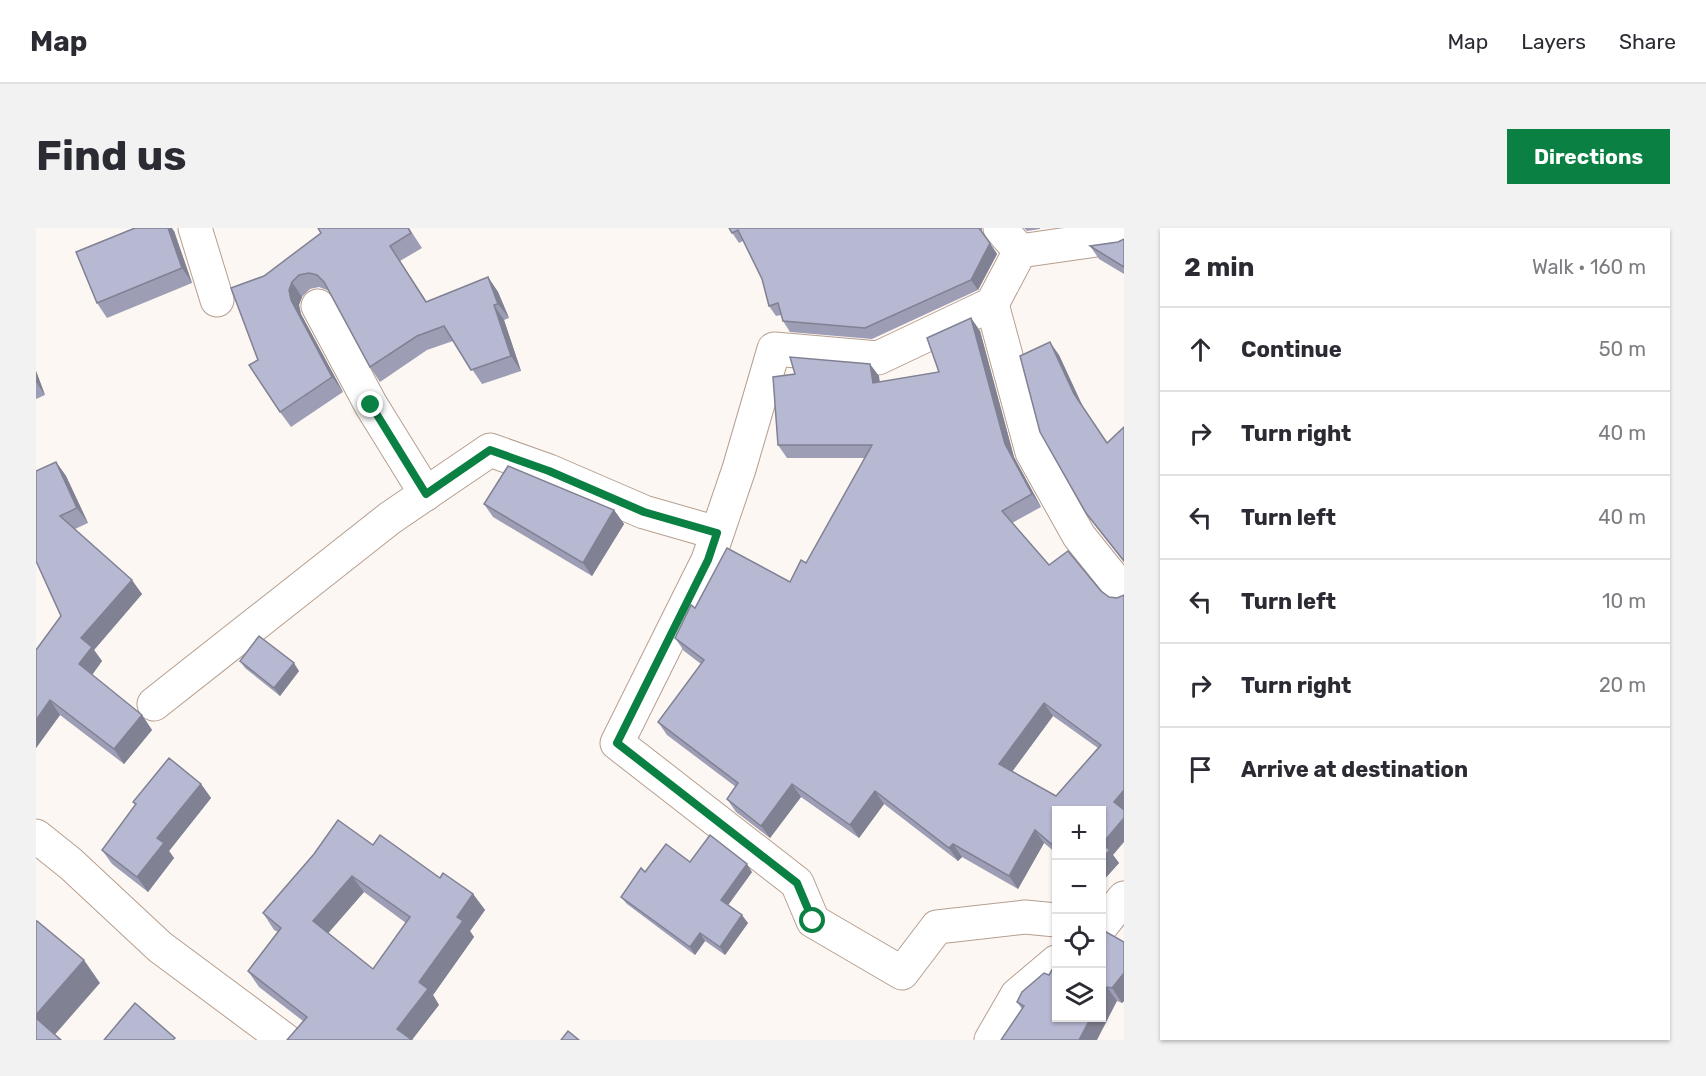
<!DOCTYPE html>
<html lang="en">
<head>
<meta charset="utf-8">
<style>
	:root { --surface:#fff; --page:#f2f2f3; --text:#2b2b33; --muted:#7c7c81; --line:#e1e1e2; --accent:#0b8043 }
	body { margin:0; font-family:Rubik,sans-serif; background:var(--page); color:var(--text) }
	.controls { position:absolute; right:18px; bottom:18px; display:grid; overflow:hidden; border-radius:0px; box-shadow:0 2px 4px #0004 }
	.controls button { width:54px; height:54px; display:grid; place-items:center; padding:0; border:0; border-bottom:2px solid var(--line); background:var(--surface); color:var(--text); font:30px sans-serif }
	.stop { position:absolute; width:18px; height:18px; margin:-14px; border:4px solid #0b8043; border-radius:50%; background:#fff }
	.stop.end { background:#0b8043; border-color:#fff; box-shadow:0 2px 6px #0008 }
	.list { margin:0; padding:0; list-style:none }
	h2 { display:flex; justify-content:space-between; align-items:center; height:78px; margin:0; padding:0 24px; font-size:26px }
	h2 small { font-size:20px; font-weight:400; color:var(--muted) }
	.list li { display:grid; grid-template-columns:39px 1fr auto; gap:18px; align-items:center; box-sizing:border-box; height:84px; padding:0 24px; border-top:2px solid var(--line) }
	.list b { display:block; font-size:22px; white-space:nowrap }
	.list em { font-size:20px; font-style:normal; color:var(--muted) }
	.icon { flex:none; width:33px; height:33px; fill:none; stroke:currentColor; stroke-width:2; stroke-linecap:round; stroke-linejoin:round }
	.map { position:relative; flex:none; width:1088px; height:812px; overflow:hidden; border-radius:0px }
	header { display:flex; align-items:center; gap:36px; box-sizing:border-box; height:84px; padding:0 30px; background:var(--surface); border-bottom:2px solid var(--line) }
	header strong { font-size:28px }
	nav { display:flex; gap:33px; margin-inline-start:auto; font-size:21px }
	.intro { display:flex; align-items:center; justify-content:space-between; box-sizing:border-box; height:144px; padding:0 36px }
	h1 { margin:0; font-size:42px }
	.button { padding:15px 27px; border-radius:0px; background:var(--accent); color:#fff; font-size:21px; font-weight:700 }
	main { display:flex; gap:36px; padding:0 36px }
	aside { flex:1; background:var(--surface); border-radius:0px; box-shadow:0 2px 4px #0004 }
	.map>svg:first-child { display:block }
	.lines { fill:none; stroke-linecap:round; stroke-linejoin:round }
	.minor-casing { stroke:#b69f8e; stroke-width:35 }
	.minor { stroke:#fff; stroke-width:33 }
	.wall { fill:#9d9eb5; fill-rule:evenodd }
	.shaded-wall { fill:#808193 }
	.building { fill:#b7b8d2; stroke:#808193; stroke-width:1.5; fill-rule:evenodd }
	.route { stroke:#0b8043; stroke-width:8 }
</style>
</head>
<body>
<header>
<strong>Map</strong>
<nav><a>Map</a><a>Layers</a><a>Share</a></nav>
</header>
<div class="intro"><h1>Find us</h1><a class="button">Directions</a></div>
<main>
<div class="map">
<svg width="1088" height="812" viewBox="0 0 1088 812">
	<rect width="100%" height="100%" fill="#fdf7f4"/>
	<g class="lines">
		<!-- minor casing -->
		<g class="minor-casing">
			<g id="minor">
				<path d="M159,0L181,72"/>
				<path d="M964,0L984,23"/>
				<path d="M956,76L996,224L1043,308L1088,364"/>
				<path d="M282,78L335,177L390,266"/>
				<path d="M118,476L354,290L454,222L513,243L608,284L681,305"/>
				<path d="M0,608L35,636L124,719L249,812"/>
				<path d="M1020,692L989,689L901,699L866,745L777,693L761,655L581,515L672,332L703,241L738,121L842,130L956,76L984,23L1088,8"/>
				<path d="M1066,697L1088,670"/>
				<path d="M955,812L981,767L1020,734"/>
			</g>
		</g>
		<!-- minor -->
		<use href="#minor" class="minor"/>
	</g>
	<!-- wall -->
	<g class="wall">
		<path d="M282,0H373L386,20L364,33L391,74L452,49L462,64L473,90L468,92L485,143L446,156L417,113L391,122L344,154L334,139L293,63L291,62L283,59L274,61L266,69L263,77L265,86L307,164L255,199L244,184L222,132L228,48L285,5Z"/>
		<path d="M693,0H946V4L961,26L942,62L836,111L754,104L747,93L745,87L740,88L733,78L726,51L707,13L703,15Z"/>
		<path d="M988,0H1004V1L991,3Z"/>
		<path d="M138,3L156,55L71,90L61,75Z"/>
		<path d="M1088,11V46L1063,31L1054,18L1082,14Z"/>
		<path d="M935,90L944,103L978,229L1005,279L976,295L1013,337L1065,363L1077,627L1083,635L1065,655V582H1020V625L1008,615L982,661L926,629L922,633L848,576L823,610L765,569L734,610L700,584L691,571L700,559L631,507L622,494L665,436L648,423L639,410L659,380L754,354L770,335L829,230H751L742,217L843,148V154L903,144ZM1017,488L1062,520L1020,568L976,544Z"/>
		<path d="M1023,127L1047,179L1071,215L1088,199V334L1059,297L1050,285Z"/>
		<path d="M0,143L9,167L0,171Z"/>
		<path d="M20,234L30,248L52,295L39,301L106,366L58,422L66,433L56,447L106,487L116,502L88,536L24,487L0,520V422L25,388Z"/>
		<path d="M448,276L578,282L588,296L556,348L457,289Z"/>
		<path d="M204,433L263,443L244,468L209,440Z"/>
		<path d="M165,556L175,570L133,623L138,630L112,664L76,636L66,622L100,577L97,574Z"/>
		<path d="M337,617L437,666L449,682L434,703L438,709L397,767L403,777L267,793L223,759L212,743L242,704L238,702L227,685ZM328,664L370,695L337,741L292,705Z"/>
		<path d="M654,634L716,644L692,677L712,695L689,727L669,713L659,727L591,676L585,669Z"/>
		<path d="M1065,701L1088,714V773L1086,775L1081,773L986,781L981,774Z"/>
	</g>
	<!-- shaded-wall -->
	<g class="shaded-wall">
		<path d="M132,0H136L138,3L156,55L146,40Z"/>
		<path d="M954,15L961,26L942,62L935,52Z"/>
		<path d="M452,49L462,64L473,90L462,76Z"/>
		<path d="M256,54L266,69L263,77L265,86L307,164L296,149L255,72L253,62Z"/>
		<path d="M458,77L468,92L485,143L475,128Z"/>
		<path d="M935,90L944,103L978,229L1005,279L996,266L969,216Z"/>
		<path d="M1014,114L1023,127L1047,179L1038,166Z"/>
		<path d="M834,136L843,148L846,168L837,155Z"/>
		<path d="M0,143L9,167L0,154Z"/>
		<path d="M20,234L30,248L52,295L41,280Z"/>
		<path d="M578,282L588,296L556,348L547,335Z"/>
		<path d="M96,352L106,366L58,422L66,433L53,451L43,436L45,410Z"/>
		<path d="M258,435L263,443L244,468L238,460Z"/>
		<path d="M14,472L24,487L0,520V492Z"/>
		<path d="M1008,475L1017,488L972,549L963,536Z"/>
		<path d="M106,487L116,502L88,536L78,521Z"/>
		<path d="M165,556L175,570L133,623L138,630L112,664L101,649L121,610Z"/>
		<path d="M756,556L765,569L734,610L725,598Z"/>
		<path d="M1088,562V586L1078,574Z"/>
		<path d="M839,563L848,576L823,610L814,597Z"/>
		<path d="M1088,590V614L1077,627L1083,635L1065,655L1066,616Z"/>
		<path d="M999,602L1008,615L982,661L973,648Z"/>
		<path d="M917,616L926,629L922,633L913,620Z"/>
		<path d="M711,636L716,644L690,680L685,672Z"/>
		<path d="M316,648L328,664L288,710L277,693Z"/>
		<path d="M437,666L449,682L434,703L438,709L397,767L403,777L376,812L361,801L383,754L421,689Z"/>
		<path d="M706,687L712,695L689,727L684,719Z"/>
		<path d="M664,705L669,713L659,727L654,719Z"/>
		<path d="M48,732L64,755L15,811L0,790V787Z"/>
		<path d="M1088,745V773L1086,775L1076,760Z"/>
		<path d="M1071,759L1081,773L1061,812H1043L1055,789H1065V769Z"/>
	</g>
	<!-- building -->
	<g class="building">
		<path d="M99,0H132L146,40L61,75L40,24Z"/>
		<path d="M282,0H372L375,5L354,18L390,74L452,49L462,76L458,77L475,128L435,142L408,98L381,108L334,139L288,54L281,47L273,45L263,47L256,54L253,62L255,72L296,149L244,184L213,137L222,132L195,60L228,48L285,5Z"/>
		<path d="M693,0H943L954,15L935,52L829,100L747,93L742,75L733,78L726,51L702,2L696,5Z"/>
		<path d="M1088,11V39L1054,18L1082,14Z"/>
		<path d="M935,90L969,216L996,266L966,283L1013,337L1032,323L1065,363L1073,369L1081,370L1088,367V562L1078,574L1088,582V590L1066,616L1074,622L1065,631V582H1020V620L999,602L973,648L917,616L913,620L839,563L814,597L756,556L725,598L691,571L702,555L622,494L668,432L639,410L655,377L659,380L691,320L754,354L765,332L770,335L836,217H742L737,149L759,146L754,129L834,136L837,155L903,144L891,110ZM1008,475L1065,517L1020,568L963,536Z"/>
		<path d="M1014,114L1038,166L1071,215L1088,199V333L1050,285L1004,204L984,128Z"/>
		<path d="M20,234L41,280L24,288L96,352L45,410L56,419L43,436L106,487L78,521L14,472L0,492V422L25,388L0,333V243Z"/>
		<path d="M472,238L578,282L547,335L448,276Z"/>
		<path d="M223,408L258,435L238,460L204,433Z"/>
		<path d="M133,530L165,556L121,610L128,615L101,649L66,622L100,576L97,574Z"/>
		<path d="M302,592L337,617L344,607L404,650L407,645L437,666L421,689L427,693L383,754L392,761L361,801L376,812H251L271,789L212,743L245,700L227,685L278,626ZM316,648L374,689L337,741L277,693Z"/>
		<path d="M674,607L711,636L685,672L706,687L684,719L664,705L654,719L585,669L605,640L609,644L630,616L654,634Z"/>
		<path d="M0,693H1L48,732L0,787Z"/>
		<path d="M1065,701L1088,714V745L1076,760L1071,759L1065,769Z"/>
		<path d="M1020,735V789H1055L1043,812H965L988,778L981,774L986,764L1008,745L1013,747Z"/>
		<path d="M99,775L139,810L137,812H68Z"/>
		<path d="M0,790L25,812H0Z"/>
		<path d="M532,803L543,812H525Z"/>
	</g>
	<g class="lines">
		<!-- route -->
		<path class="route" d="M335,177L390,266L454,222L513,243L608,284L681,305L672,332L581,515L761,655L777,693"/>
	</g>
</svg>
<div class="controls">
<button>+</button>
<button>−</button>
<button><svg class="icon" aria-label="locate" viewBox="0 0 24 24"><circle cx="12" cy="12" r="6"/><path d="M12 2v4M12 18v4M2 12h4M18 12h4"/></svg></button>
<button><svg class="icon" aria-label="layers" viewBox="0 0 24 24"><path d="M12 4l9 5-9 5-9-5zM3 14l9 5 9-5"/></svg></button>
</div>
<div class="stop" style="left:777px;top:693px"></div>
<div class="stop end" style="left:335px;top:177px"></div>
</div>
<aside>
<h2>2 min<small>Walk · 160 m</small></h2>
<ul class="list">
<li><svg class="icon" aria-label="ahead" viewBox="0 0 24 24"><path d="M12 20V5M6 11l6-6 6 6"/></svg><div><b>Continue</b></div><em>50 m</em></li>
<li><svg class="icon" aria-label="right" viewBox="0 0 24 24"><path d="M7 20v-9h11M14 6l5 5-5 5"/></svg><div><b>Turn right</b></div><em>40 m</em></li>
<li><svg class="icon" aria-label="left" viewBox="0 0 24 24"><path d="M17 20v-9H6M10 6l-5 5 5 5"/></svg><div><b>Turn left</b></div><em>40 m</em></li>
<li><svg class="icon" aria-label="left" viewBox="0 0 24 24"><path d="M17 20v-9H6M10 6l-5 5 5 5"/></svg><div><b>Turn left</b></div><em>10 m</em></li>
<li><svg class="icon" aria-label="right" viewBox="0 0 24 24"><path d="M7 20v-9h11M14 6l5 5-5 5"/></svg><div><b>Turn right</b></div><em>20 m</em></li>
<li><svg class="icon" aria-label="arrive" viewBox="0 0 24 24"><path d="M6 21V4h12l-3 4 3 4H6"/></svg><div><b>Arrive at destination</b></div></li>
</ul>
</aside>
</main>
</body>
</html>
